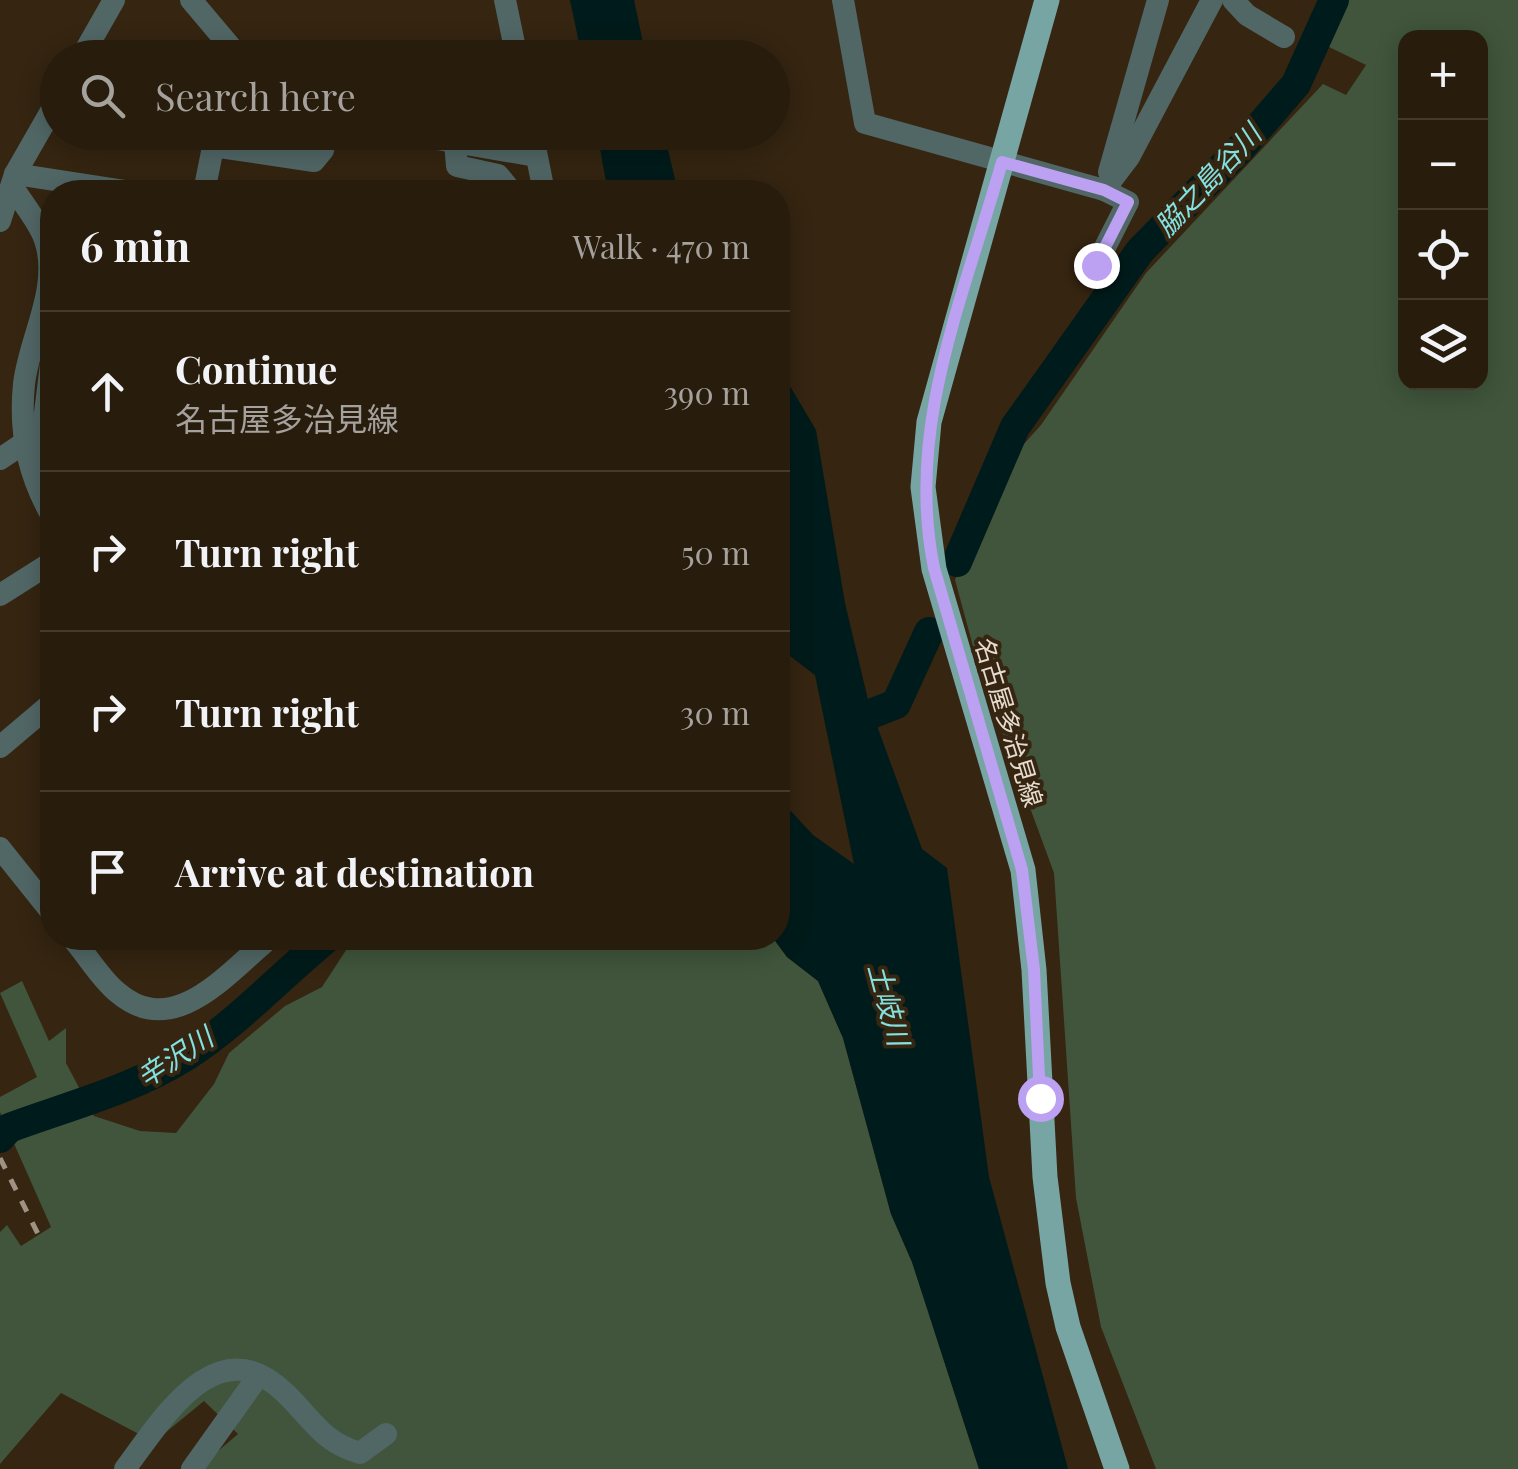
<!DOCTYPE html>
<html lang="en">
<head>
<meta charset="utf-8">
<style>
	:root { --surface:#281c0d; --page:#302516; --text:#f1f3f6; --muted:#a5a19d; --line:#443a2e }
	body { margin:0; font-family:"Playfair Display","Noto Sans JP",serif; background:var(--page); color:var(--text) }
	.controls { position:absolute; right:30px; top:30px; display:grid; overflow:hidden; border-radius:20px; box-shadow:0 5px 25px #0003 }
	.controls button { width:90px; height:90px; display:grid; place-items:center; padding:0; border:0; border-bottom:2px solid var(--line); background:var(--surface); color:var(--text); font:50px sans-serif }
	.stop { position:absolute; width:30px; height:30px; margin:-22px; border:8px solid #bca0f2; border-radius:50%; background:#fff }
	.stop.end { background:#bca0f2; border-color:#fff; box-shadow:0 2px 10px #0008 }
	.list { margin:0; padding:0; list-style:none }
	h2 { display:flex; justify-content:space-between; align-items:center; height:130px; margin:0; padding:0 40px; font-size:42px }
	h2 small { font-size:32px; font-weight:400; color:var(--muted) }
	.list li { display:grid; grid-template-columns:65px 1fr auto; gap:30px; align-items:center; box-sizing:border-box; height:160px; padding:0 40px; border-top:2px solid var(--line) }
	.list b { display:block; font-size:38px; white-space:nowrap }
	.list p { margin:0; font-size:32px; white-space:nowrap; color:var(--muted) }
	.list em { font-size:32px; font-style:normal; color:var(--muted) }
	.icon { flex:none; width:55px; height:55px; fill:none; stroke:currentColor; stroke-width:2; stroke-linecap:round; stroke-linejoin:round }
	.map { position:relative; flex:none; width:1518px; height:1469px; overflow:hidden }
	.search { position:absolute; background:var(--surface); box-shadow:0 5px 25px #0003; left:40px; top:40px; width:750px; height:110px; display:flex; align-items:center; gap:25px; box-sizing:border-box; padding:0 35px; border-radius:55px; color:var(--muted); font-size:38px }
	.panel { position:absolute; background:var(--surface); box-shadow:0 5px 25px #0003; left:40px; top:180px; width:750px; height:770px; border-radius:40px }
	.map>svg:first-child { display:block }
	.green { fill:#40553c; fill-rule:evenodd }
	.water { fill:#001b1b }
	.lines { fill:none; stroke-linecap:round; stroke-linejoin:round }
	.river { stroke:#001b1b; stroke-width:30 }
	.minor { stroke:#516766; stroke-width:22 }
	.major { stroke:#76a5a4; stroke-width:25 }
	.rail { stroke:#9f9283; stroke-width:5; stroke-dasharray:12 12; stroke-linecap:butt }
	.route { stroke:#bca0f2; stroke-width:12 }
	.labels { text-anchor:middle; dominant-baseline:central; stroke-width:8; stroke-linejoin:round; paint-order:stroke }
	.street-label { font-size:25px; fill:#e6dbcf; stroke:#352511 }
	.water-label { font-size:28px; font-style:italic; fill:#83e1e1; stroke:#352511 }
</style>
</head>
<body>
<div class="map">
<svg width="1518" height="1469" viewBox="0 0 1518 1469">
	<rect width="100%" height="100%" fill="#352511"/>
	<!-- green -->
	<g class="green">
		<path d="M1345,0H1518V1469H1156L1101,1327L1076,1198L1054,873L980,672L955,580L995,476L1041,425L1146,273L1323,84L1346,95L1366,65L1327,46ZM1406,38H1480V382H1406Z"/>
		<path d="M354,938H773L787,957L818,981L843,1038L891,1214L912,1262L979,1469H197L238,1434L204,1401L154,1442L61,1393L0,1464V1232L7,1225L21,1246L51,1227L0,1112V1097L37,1077L0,993L22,981L49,1041L66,1028V1063L94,1116L140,1131L176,1133L214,1084L229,1053L285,1006L322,987Z"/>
	</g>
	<!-- water -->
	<g class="water">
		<path d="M570,0H634L646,57H582Z"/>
		<path d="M597,133H664L678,192H608Z"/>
		<path d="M778,366L816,430L845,603L869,704L922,849L947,868L989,1177L1068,1469H979L912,1262L891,1214L843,1038L818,981L787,957L773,938H778V797L813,835L854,864L815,675L778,647Z"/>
	</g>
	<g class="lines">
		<!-- river -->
		<g class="river">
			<path d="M957,562L1015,427L1140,251L1240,149L1296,84L1334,0"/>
			<path d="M848,723L896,704L929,632"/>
			<path d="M0,1138L9,1128C68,1106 132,1090 186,1056C239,1022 279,977 327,938"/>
		</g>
		<!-- minor -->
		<g class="minor">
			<path d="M191,0L240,58"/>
			<path d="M505,0L517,58"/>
			<path d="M843,0L865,123L1104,190L1128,202L1096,265"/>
			<path d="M1233,0L1247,15L1284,37"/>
			<path d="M81,58L114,0"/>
			<path d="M397,132L536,156"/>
			<path d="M532,132L544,192"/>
			<path d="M455,142L457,166L498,175L512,192"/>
			<path d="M213,146L314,161L323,150L327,132"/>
			<path d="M1109,172L1158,0"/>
			<path d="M15,174L132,192"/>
			<path d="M13,187C23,204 39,222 45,240C61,288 29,338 24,384C19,432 28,475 52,516"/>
			<path d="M1104,190L1129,157L1212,0"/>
			<path d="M204,192L216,132"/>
			<path d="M0,221L15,174L58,99"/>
			<path d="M52,356L41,445L52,484"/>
			<path d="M0,459L24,443"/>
			<path d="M0,595L52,562"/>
			<path d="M0,747L52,703"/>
			<path d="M0,848L52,913"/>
			<path d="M72,938C87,955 100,978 117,992C174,1042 229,971 270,938"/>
			<path d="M125,1469C162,1420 216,1327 284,1392C311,1417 321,1442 360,1453L386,1434"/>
			<path d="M192,1469L259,1375"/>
		</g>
		<!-- major -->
		<path class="major" d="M1047,0L929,422L923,487L934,569L1023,870L1034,970L1045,1177L1058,1283L1068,1327L1117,1469"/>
		<!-- rail -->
		<path class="rail" d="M0,1158L39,1236"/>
	</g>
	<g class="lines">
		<!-- route -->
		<path class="route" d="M1040,1098L1034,970L1022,870L934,568C905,427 964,297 1002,162L1104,190L1128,202L1096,265"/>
	</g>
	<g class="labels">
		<!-- street labels -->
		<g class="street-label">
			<text transform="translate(1010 722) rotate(73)">名古屋多治見線</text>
		</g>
		<!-- water labels -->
		<g class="water-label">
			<text transform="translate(1207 179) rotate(-47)">脇之島谷川</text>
			<text transform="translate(890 1004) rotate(75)">土岐川</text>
			<text transform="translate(174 1056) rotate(-33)">辛沢川</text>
		</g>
	</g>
</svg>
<div class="controls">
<button>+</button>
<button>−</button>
<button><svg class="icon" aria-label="locate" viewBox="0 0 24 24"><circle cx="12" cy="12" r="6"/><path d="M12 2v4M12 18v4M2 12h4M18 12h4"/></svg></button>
<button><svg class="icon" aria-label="layers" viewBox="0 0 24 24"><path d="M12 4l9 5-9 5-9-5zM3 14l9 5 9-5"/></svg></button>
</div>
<div class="stop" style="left:1040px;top:1098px"></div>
<div class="stop end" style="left:1096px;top:265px"></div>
<div class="search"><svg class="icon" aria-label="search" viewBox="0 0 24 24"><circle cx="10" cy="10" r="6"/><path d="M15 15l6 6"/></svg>Search here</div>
<section class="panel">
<h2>6 min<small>Walk · 470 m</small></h2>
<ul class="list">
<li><svg class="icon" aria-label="ahead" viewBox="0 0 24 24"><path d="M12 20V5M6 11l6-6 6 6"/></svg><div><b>Continue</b><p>名古屋多治見線</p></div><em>390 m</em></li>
<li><svg class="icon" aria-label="right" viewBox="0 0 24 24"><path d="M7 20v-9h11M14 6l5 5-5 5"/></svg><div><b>Turn right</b></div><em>50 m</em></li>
<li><svg class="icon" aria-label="right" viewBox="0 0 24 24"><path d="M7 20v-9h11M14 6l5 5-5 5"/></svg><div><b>Turn right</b></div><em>30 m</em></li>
<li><svg class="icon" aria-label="arrive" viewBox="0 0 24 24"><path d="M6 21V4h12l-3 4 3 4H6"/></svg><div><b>Arrive at destination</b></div></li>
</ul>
</section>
</div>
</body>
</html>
